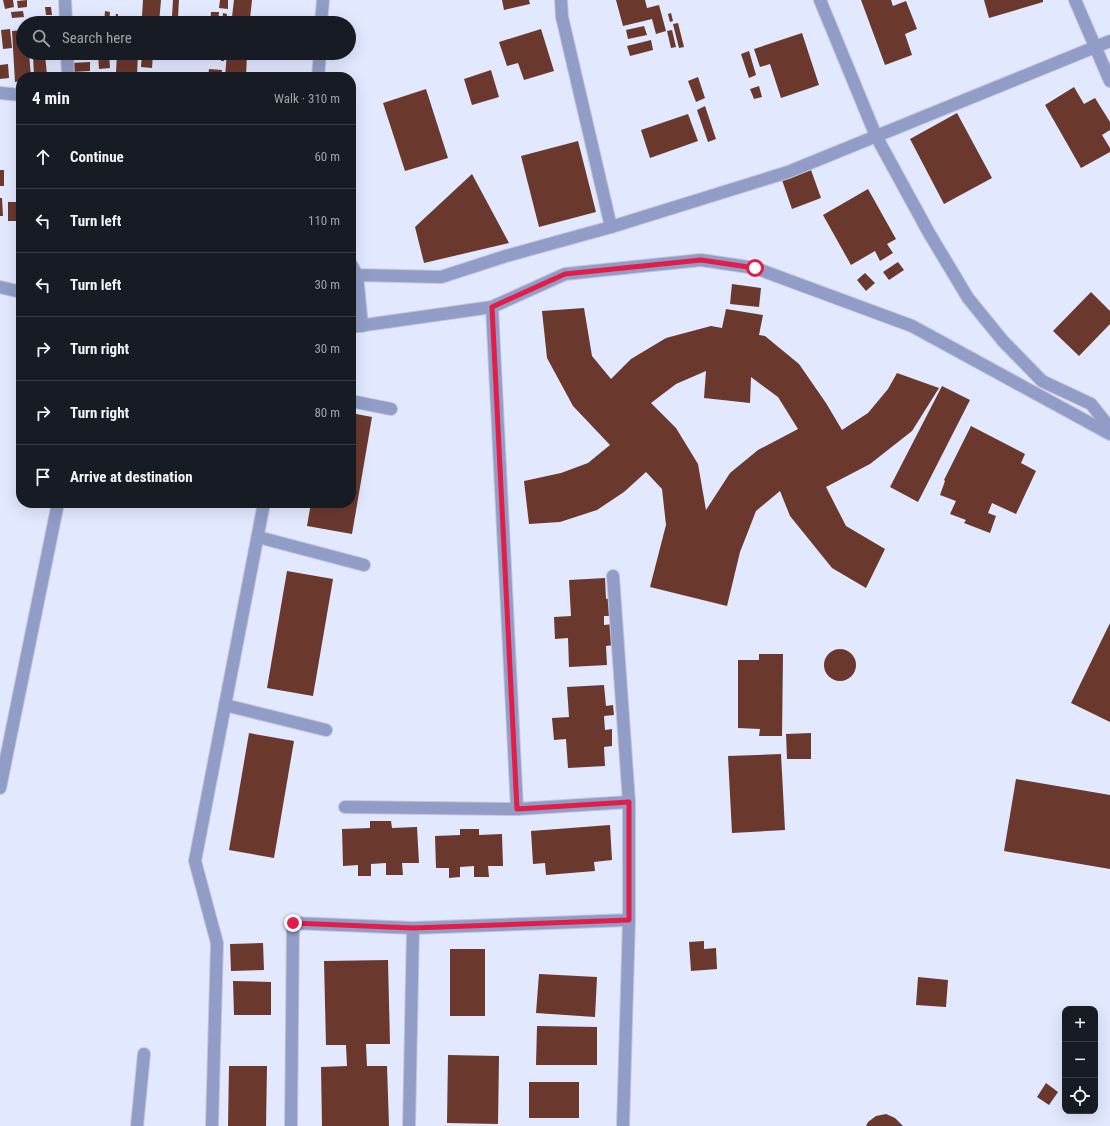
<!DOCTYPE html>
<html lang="en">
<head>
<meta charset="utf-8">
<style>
	:root { --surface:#171b24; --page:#242831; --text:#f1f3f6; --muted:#9ea1a6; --line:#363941 }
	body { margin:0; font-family:"Roboto Condensed",sans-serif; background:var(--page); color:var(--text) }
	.controls { position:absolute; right:12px; bottom:12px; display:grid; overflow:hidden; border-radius:8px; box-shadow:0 4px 16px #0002 }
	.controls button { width:36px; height:36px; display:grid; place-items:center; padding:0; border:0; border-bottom:1px solid var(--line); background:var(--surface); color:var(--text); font:20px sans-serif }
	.stop { position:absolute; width:12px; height:12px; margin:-9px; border:3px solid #e11d48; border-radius:50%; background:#fff }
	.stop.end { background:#e11d48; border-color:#fff; box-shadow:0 1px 4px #0008 }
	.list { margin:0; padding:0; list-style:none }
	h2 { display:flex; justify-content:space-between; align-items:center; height:52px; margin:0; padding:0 16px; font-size:17px }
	h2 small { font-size:13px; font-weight:400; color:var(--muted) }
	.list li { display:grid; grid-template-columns:26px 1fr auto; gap:12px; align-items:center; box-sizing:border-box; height:64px; padding:0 16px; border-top:1px solid var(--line) }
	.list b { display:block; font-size:15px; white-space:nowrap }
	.list em { font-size:13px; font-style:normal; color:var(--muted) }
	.icon { flex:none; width:22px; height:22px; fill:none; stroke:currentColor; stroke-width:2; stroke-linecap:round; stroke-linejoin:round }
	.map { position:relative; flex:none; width:1110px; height:1126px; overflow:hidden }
	.search { position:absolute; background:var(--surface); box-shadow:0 4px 16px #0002; left:16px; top:16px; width:340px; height:44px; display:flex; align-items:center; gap:10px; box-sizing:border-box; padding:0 14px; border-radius:22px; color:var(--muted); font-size:15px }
	.panel { position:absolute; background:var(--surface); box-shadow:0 4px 16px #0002; left:16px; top:72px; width:340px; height:436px; border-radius:16px }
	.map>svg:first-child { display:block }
	.building { fill:#6b382e; fill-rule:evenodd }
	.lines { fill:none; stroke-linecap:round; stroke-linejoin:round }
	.minor-casing { stroke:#c0c5db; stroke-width:14 }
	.minor { stroke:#919dc7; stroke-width:12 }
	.route { stroke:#e11d48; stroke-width:5 }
</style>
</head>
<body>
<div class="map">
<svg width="1110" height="1126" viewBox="0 0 1110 1126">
	<rect width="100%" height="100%" fill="#e2e8fe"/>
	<!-- building -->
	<g class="building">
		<path d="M3,0H13L14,7L5,9Z"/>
		<path d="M27,0V7L18,8L17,1Z"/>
		<path d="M143,0H161L159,23L146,22V16H142Z"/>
		<path d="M173,0H179L178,17L172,16Z"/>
		<path d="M220,0H228V9L219,8Z"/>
		<path d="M234,0H252L250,19L232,17Z"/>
		<path d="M502,0H529L530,4L504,10Z"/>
		<path d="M616,0H645L647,8L659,5L666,31L656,34L652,19L623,26Z"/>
		<path d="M861,0H891L893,6L906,1L917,29L905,34L912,55L885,65Z"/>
		<path d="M984,0H1043V2L989,18Z"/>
		<path d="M45,7H51L52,15H46Z"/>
		<path d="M23,11L24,17L12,18L11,12Z"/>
		<path d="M105,11L110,12L109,23H104Z"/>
		<path d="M211,12H219L218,23H210Z"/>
		<path d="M223,13L227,14L226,23H222Z"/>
		<path d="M671,13L673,21L670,22L668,14Z"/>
		<path d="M116,14H118V22H115Z"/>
		<rect x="182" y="16" width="5" height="7"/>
		<path d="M49,17V23H43L42,18Z"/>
		<path d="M678,23L684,47L679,48L673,24Z"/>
		<path d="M644,26L647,35L628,39L626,30Z"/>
		<path d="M10,29L12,48L3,49L1,30Z"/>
		<path d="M541,29L554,71L524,80L518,63L507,66L499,42Z"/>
		<path d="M23,30V53H29L31,77H21V81L15,82L12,31Z"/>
		<path d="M672,30L676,47L671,48L667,31Z"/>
		<path d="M802,33L819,85L781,98L770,64L760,67L754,49Z"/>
		<path d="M651,40L653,50L630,56L627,46Z"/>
		<path d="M749,51L756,75L749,78L741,54Z"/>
		<path d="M70,53H90V57L70,58Z"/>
		<path d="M98,53H109L110,68L99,69Z"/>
		<path d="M117,53H138L137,75L116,73Z"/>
		<path d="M142,53L153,54L152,68L141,67Z"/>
		<path d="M163,53H174L173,56L162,55Z"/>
		<path d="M222,53H224V61H221Z"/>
		<path d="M227,53H247L246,77H225Z"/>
		<path d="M33,55H45L47,75L34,76Z"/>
		<path d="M90,62V71L72,72L71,63Z"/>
		<path d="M8,64L9,78L0,79V65Z"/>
		<path d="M209,69L222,70L221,77H208Z"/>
		<path d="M491,70L499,97L472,105L464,79Z"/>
		<rect x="91" y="74" width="13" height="3"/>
		<path d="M698,77L705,98L696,102L688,81Z"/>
		<path d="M759,86L762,97L754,99L750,89Z"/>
		<path d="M1074,87L1084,104L1095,98L1110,122V130L1102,135L1110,148V152L1081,168L1045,105Z"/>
		<path d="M426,89L448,158L405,171L383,103Z"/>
		<path d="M705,106L716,139L708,142L697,110Z"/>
		<path d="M957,113L992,178L944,204L910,139Z"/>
		<path d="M688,114L698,141L650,158L641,130Z"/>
		<path d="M578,141L596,212L539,227L521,156Z"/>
		<rect x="0" y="170" width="4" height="16"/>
		<path d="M811,170L821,198L792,209L782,180Z"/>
		<path d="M472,174L509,243L424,263L415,227Z"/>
		<path d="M868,189L896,239L887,244L893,253L880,261L875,251L851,265L823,215Z"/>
		<path d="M0,198H2L3,216H0Z"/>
		<rect x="8" y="202" width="13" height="19"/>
		<path d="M898,262L904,270L889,280L883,272Z"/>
		<path d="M865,273L875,283L866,291L857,280Z"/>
		<path d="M732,284L761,288L759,307L730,304Z"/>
		<path d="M1091,292L1110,311V324L1079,356L1053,331Z"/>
		<path d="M584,308L592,356L611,379L631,359L666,338L711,326L722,328L726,309L763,315L759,335L765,336L799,364L826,403L842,430L868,413L888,389L897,373L939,388L912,431L870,464L826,487L846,526L885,549L866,588L832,568L790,516L780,491L756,511L740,552L727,606L650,587L666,525L662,489L646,472L624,492L597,510L560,522L529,524L524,481L561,473L588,463L610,445L573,406L547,358L542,311ZM706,371L704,398L750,403L751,377L778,397L798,429L758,450L730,473L706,510L698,464L676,428L651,403L676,384Z"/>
		<path d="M942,386L970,400L918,502L890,487Z"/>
		<path d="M351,413L372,417L352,534L307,526L311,503H351Z"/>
		<path d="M971,426L1025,454L1021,463L1036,471L1016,514L992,503L988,513L996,516L990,533L964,523L966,520L950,514L956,501L940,495L945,481L944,480Z"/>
		<path d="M287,571L333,579L313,696L267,688Z"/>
		<path d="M605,578L606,599L611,598L612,616H604V625L613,624L614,645L606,646L607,665L569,667L568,638L555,639L554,617L571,616L569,580Z"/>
		<path d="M1110,623V722L1071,703Z"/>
		<circle cx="840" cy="665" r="16"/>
		<path d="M759,654H783L782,736H759L760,729L738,728V660H759Z"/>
		<path d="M604,685L606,706L613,705L614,715L604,716L605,730L612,729V746L604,747L605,766L568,768L566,739L554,740L552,718L569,717L567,687Z"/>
		<path d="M249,733L294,741L274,858L229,850Z"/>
		<path d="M811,733V759H787L786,734Z"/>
		<path d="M781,754L785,830L732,833L728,756Z"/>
		<path d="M1016,779L1110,795V869L1004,851Z"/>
		<path d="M370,821H391L392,828L417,827L419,863H402L403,875H386V863L371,864V876H358V865L343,866L342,829L370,828Z"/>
		<path d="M610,825L612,860L594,862L595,871L546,875L545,863L533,864L531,831Z"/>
		<path d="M460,829H479V835L502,834L503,866H488L489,877H474V866L460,867V877L449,878V868H436L435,836L460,835Z"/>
		<path d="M704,941V949L716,948L717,969L691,971L689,942Z"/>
		<path d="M263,943L264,970L231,971L230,944Z"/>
		<rect x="450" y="949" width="35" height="67"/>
		<path d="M388,960L390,1044H366L367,1066H387L389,1126H322L321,1067L347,1066L346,1045H326L324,961Z"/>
		<path d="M539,974L597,977L595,1017L536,1013Z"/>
		<path d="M918,977L948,980L946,1007L916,1005Z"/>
		<path d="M233,981L271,982V1015H234Z"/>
		<path d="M537,1026L597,1027V1065H536Z"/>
		<path d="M448,1055L499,1056L498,1124L447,1123Z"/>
		<path d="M229,1066H267L266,1126H228Z"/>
		<rect x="529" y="1082" width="50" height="36"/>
		<path d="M1046,1083L1058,1092L1049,1105L1037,1097Z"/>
		<path d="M886,1114L895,1118L903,1126H866L868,1122L876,1116Z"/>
	</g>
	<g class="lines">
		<!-- minor casing -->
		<g class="minor-casing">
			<g id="minor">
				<path d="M65,0L66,23"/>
				<path d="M561,0L562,17L611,227"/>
				<path d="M820,0L876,136L929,233L968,298L1003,341L1042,381L1091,404L1110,428"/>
				<path d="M1075,0L1110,81"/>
				<path d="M321,23L323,0"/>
				<path d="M67,53L68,77"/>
				<path d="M318,77L320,53"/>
				<path d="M0,93L21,95"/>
				<path d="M351,264L357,275L441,277L506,256L611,227L788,172L1110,41"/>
				<path d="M357,275L362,326"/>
				<path d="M0,287L21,292"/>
				<path d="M492,307L517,809"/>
				<path d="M351,327L492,307L565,274L701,260L755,268L912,326L1110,434"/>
				<path d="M351,401L391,409"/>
				<path d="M258,537L364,565"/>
				<path d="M613,576L629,802V920L623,1126"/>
				<path d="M225,705L326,730"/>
				<path d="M0,788L58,503"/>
				<path d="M345,807L517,809L629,802"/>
				<path d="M137,1126L144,1054"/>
				<path d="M212,1126L217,943L195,861L264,503"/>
				<path d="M291,1126L293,923L413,928L629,920"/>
				<path d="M409,1126L413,928"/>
			</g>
		</g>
		<!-- minor -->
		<use href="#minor" class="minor"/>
	</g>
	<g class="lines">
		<!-- route -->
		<path class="route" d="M293,923L413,928L629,920V802L517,809L492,307L565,274L701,260L755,268"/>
	</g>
</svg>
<div class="controls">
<button>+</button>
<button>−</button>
<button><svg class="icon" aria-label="locate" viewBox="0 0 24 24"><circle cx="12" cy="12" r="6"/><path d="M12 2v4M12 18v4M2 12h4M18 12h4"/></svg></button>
</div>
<div class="stop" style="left:755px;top:268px"></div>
<div class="stop end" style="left:293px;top:923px"></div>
<div class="search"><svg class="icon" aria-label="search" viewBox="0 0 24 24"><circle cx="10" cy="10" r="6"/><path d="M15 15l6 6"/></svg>Search here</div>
<section class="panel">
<h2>4 min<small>Walk · 310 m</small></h2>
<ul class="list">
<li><svg class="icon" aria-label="ahead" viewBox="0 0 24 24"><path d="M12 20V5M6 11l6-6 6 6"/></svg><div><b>Continue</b></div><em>60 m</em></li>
<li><svg class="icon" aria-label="left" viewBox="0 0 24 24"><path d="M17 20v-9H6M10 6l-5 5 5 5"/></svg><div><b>Turn left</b></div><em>110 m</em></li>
<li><svg class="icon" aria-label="left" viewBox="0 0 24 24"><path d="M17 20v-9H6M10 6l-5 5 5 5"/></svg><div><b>Turn left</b></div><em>30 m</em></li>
<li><svg class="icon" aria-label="right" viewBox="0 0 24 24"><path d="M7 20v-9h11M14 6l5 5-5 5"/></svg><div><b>Turn right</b></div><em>30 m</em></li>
<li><svg class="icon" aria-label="right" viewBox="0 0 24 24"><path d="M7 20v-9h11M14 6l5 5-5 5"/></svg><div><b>Turn right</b></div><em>80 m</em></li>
<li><svg class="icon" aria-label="arrive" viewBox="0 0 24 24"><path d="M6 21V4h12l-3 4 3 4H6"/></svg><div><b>Arrive at destination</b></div></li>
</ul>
</section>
</div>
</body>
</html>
